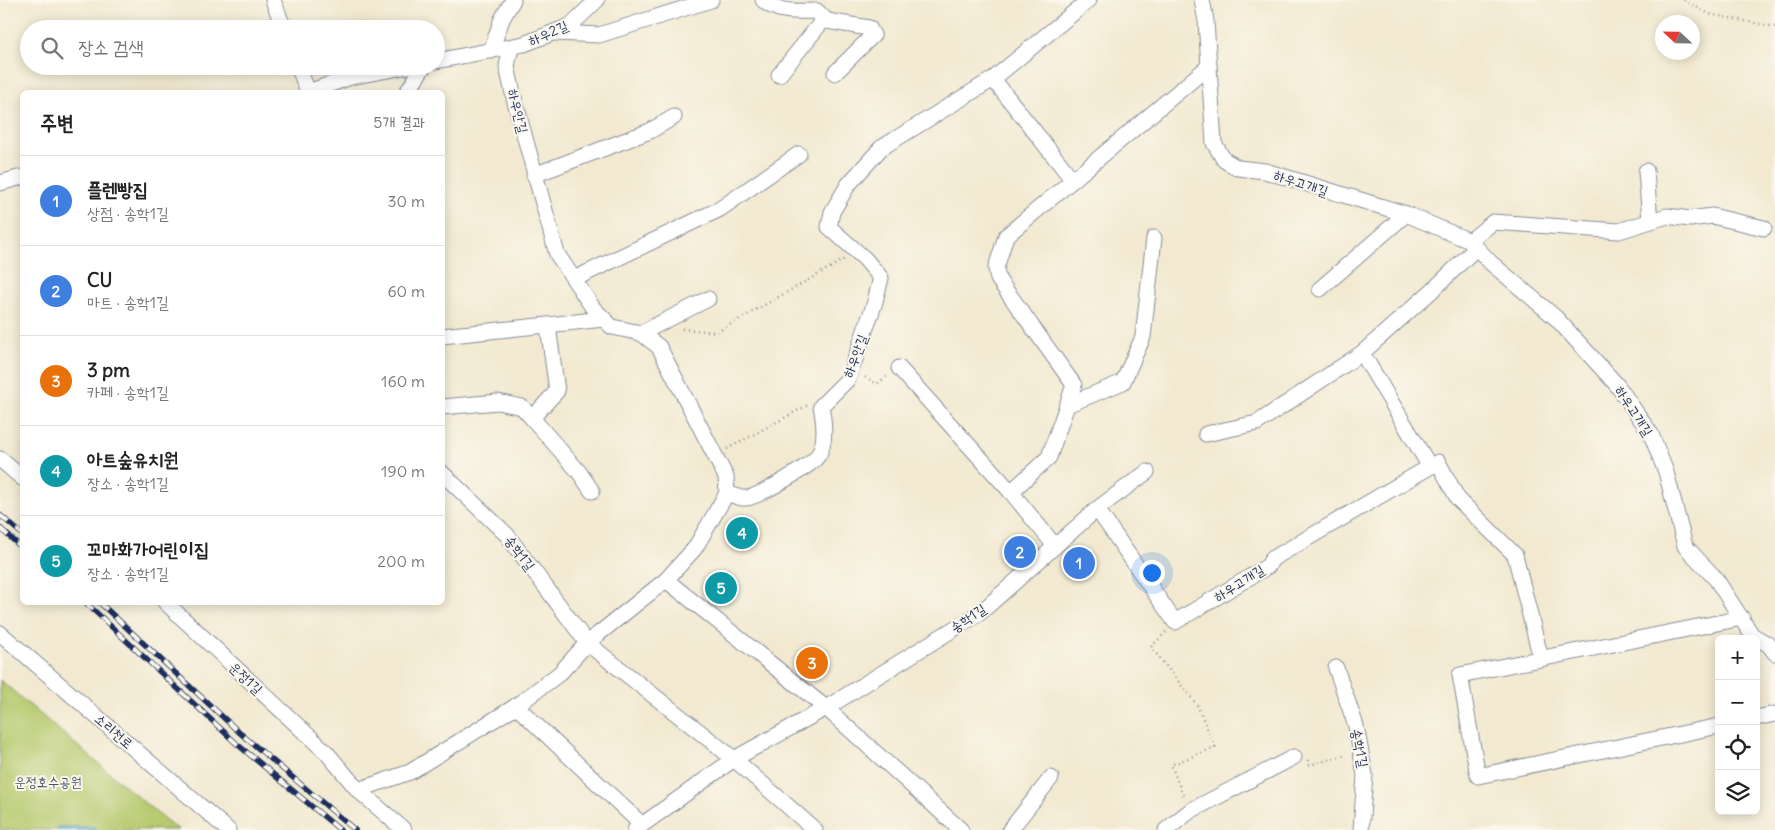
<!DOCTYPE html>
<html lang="ko">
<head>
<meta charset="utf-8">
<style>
	:root { --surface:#fff; --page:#f2f2f2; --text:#222; --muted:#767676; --line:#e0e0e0; --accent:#ea580c }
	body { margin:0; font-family:Delius,"Poor Story",sans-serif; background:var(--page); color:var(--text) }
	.controls { position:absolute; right:15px; bottom:15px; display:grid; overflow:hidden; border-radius:8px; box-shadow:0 2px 12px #0003 }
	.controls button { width:45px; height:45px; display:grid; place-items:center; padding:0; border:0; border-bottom:1px solid var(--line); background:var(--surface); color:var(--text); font:25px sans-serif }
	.compass { position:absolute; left:1655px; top:15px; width:45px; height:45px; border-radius:50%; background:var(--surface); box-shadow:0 2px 12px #0003; rotate:292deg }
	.you { position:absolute; left:1151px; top:572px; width:18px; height:18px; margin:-12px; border:4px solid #fff; border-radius:50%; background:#1a73e8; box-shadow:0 0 0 8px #1a73e833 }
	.badge { display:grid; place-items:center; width:32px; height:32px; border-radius:50%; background:var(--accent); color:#fff; font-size:16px; font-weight:700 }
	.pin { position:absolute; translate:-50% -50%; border:2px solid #fff; box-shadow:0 1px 5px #0006 }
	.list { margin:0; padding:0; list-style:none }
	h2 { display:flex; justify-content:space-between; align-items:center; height:65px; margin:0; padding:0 20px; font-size:21px }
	h2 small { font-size:16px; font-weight:400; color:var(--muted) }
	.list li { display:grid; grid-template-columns:32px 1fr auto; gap:15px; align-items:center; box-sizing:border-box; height:90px; padding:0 20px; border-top:1px solid var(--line) }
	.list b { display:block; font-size:19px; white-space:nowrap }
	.list p { margin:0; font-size:16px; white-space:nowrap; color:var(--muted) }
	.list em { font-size:16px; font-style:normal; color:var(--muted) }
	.icon { flex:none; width:28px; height:28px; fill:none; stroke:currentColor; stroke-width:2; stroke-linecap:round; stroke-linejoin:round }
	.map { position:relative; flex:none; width:1775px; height:830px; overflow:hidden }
	.search { position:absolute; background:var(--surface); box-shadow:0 2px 12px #0003; left:20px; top:20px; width:425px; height:55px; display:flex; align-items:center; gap:12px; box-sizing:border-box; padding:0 18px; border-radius:28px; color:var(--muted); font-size:19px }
	.panel { position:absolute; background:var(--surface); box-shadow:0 2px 12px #0003; left:20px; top:90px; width:425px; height:515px; border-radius:8px }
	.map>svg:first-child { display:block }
	.green { fill:#b6c96d; stroke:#687c66 }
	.water { fill:#5fbbdd; stroke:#3d759e }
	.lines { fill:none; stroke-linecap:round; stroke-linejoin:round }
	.minor-casing { stroke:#868c97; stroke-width:17 }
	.path { stroke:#868c97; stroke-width:2.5; stroke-dasharray:1 4; stroke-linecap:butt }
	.minor { stroke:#fff; stroke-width:15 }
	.rail-casing { stroke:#1b2f5e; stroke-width:5.5 }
	.rail { stroke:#fbf7ec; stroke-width:4; stroke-dasharray:11; stroke-linecap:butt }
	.labels { text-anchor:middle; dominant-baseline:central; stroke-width:4; stroke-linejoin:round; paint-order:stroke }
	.street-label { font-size:14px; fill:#1b2f5e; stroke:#fbf7ec }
	.park-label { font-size:14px; fill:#425662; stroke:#fbf7ec }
</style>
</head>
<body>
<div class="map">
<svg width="1775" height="830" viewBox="0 0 1775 830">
	<rect width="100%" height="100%" fill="#fbf7ec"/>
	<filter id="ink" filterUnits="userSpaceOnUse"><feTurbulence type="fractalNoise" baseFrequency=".02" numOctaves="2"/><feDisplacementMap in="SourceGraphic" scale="10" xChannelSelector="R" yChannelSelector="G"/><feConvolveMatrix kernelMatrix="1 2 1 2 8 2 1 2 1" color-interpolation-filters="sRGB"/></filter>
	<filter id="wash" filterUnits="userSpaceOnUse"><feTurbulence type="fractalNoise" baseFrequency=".0096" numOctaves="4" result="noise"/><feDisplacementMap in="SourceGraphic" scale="20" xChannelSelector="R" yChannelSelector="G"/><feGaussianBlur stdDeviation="1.12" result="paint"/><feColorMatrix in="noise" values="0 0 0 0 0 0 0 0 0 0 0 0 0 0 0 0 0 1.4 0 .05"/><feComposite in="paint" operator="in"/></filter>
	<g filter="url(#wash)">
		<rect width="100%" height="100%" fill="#f2e9d0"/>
		<!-- green -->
		<path class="green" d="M0,680L158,814L179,830H0Z"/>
		<!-- water -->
		<path class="water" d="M58,827H94L96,830H56Z"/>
	</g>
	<g filter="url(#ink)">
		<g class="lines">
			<!-- minor casing -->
			<g class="minor-casing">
				<g id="minor">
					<path d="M273,0L284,29"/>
					<path d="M763,0C778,14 797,11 817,11L827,21L869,28L873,35L835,73"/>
					<path d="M1202,0L1206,21L1214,143L1224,160L1238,168L1265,171L1406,214L1470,241L1491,263L1556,318L1617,385L1651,434L1666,472L1685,546L1716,579L1752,635L1769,645L1775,653"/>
					<path d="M555,33L599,35L711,0"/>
					<path d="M511,47L507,66L514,98L557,254L593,308L612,327L641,333L659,347L726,477L727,493C733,495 741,499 746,498C757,498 808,467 816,458C827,446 824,421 821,406L848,379L874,305L881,278L865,259L829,227L832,212L848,185L881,148L993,79"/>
					<path d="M491,51L502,19L513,0"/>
					<path d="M436,61L524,44L570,26L597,0"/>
					<path d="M298,66L308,92"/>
					<path d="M779,75L824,19"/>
					<path d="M308,92L351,77L409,66"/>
					<path d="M407,92L424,66"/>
					<path d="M1646,171L1650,221"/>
					<path d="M534,175L650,131L674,117"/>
					<path d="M1072,179L993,79L1089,0"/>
					<path d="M0,183L22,177"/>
					<path d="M1470,241L1493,222L1619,231L1667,216L1690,219L1712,216L1764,228"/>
					<path d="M574,279L720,209L799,154"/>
					<path d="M1320,289L1406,214"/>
					<path d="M548,326L557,391L532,418L579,472L592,491"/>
					<path d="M641,333L708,299"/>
					<path d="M442,336L604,319"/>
					<path d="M899,368L1011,492"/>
					<path d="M1067,405L1123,382L1143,337L1154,238"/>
					<path d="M442,407L498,402L522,407L532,418"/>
					<path d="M1206,434L1257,423L1362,353"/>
					<path d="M0,459L22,478"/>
					<path d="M1430,467L1362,353L1436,287L1476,248"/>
					<path d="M1147,472L1097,509L1175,622L1268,566L1272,559L1438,462L1458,499L1515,555L1541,659"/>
					<path d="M442,473L507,535L587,643L734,759L815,830"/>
					<path d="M1055,546L1011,492L1049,457L1074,385L998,279L996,268L1006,236L1209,66"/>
					<path d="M666,580L826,708L961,830"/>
					<path d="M165,602L327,753L358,790L404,830"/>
					<path d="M0,633L228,830"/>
					<path d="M1336,668L1356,726L1365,775L1361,830"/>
					<path d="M516,706L641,824"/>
					<path d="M1756,718L1775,714"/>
					<path d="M1719,726L1478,776L1460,675L1742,618"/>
					<path d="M358,790L410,772L516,706L560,673L587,643L666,580L695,548L727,493"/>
					<path d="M635,830L734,759L826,708L981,612L1097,509"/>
					<path d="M1010,830L1051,778"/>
					<path d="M1166,830L1190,811L1294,757"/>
				</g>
			</g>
			<!-- path -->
			<g class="path">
				<path d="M1684,0L1709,14L1775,27"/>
				<path d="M682,329L717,332L845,259"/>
				<path d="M865,377L877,384L887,376"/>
				<path d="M727,449L808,405"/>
				<path d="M1166,632L1151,647L1197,705L1215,747L1171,765L1184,798"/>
				<path d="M1308,760L1309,765L1347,755"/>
			</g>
			<!-- minor -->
			<use href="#minor" class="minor"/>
			<!-- rail casing -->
			<g class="rail-casing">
				<g id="rail">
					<path d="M0,515L22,534"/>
					<path d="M0,528L22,548"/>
					<path d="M85,602L237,744L340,830"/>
					<path d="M99,602L240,733L355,830"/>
				</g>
			</g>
			<!-- rail -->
			<use href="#rail" class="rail"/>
		</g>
	</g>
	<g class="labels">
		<!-- street labels -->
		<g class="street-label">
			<text transform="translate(548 33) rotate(-24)">하우2길</text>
			<text transform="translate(518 111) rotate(76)">하우안길</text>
			<text transform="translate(1301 183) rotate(18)">하우고개길</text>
			<text transform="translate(855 356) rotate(-69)">하우안길</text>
			<text transform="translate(1634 411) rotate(57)">하우고개길</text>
			<text transform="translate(520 553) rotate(53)">송학1길</text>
			<text transform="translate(1239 583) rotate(-32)">하우고개길</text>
			<text transform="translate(968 618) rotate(-34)">송학1길</text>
			<text transform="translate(246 678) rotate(43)">운정1길</text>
			<text transform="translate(114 731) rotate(41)">소리천로</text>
			<text transform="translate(1360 748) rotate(79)">송학1길</text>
		</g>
		<!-- park labels -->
		<g class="park-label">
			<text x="48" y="782">운정호수공원</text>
		</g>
	</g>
</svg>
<div class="controls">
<button>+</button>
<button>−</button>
<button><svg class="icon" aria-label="locate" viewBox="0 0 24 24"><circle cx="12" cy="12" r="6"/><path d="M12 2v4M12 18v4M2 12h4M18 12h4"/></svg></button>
<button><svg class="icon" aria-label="layers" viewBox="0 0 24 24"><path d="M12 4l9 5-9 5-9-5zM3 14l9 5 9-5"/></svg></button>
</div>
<svg class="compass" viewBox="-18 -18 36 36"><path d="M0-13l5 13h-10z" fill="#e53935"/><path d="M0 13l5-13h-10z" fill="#767676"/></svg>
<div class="you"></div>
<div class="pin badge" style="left:1079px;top:563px;background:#3f7fe0">1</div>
<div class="pin badge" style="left:1020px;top:552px;background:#3f7fe0">2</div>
<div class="pin badge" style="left:812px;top:663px;background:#e8710a">3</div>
<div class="pin badge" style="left:742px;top:533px;background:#0f9aa8">4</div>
<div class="pin badge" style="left:721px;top:588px;background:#0f9aa8">5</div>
<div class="search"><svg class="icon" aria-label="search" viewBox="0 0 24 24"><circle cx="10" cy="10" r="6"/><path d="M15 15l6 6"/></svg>장소 검색</div>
<section class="panel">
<h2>주변<small>5개 결과</small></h2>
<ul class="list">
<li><span class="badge" style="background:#3f7fe0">1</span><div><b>플렌빵집</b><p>상점 · 송학1길</p></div><em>30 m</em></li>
<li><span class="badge" style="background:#3f7fe0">2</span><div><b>CU</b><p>마트 · 송학1길</p></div><em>60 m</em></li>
<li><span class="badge" style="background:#e8710a">3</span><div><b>3 pm</b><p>카페 · 송학1길</p></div><em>160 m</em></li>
<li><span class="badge" style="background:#0f9aa8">4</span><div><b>아트숲유치원</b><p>장소 · 송학1길</p></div><em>190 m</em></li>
<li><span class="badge" style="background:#0f9aa8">5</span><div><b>꼬마화가어린이집</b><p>장소 · 송학1길</p></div><em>200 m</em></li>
</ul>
</section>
</div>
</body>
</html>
